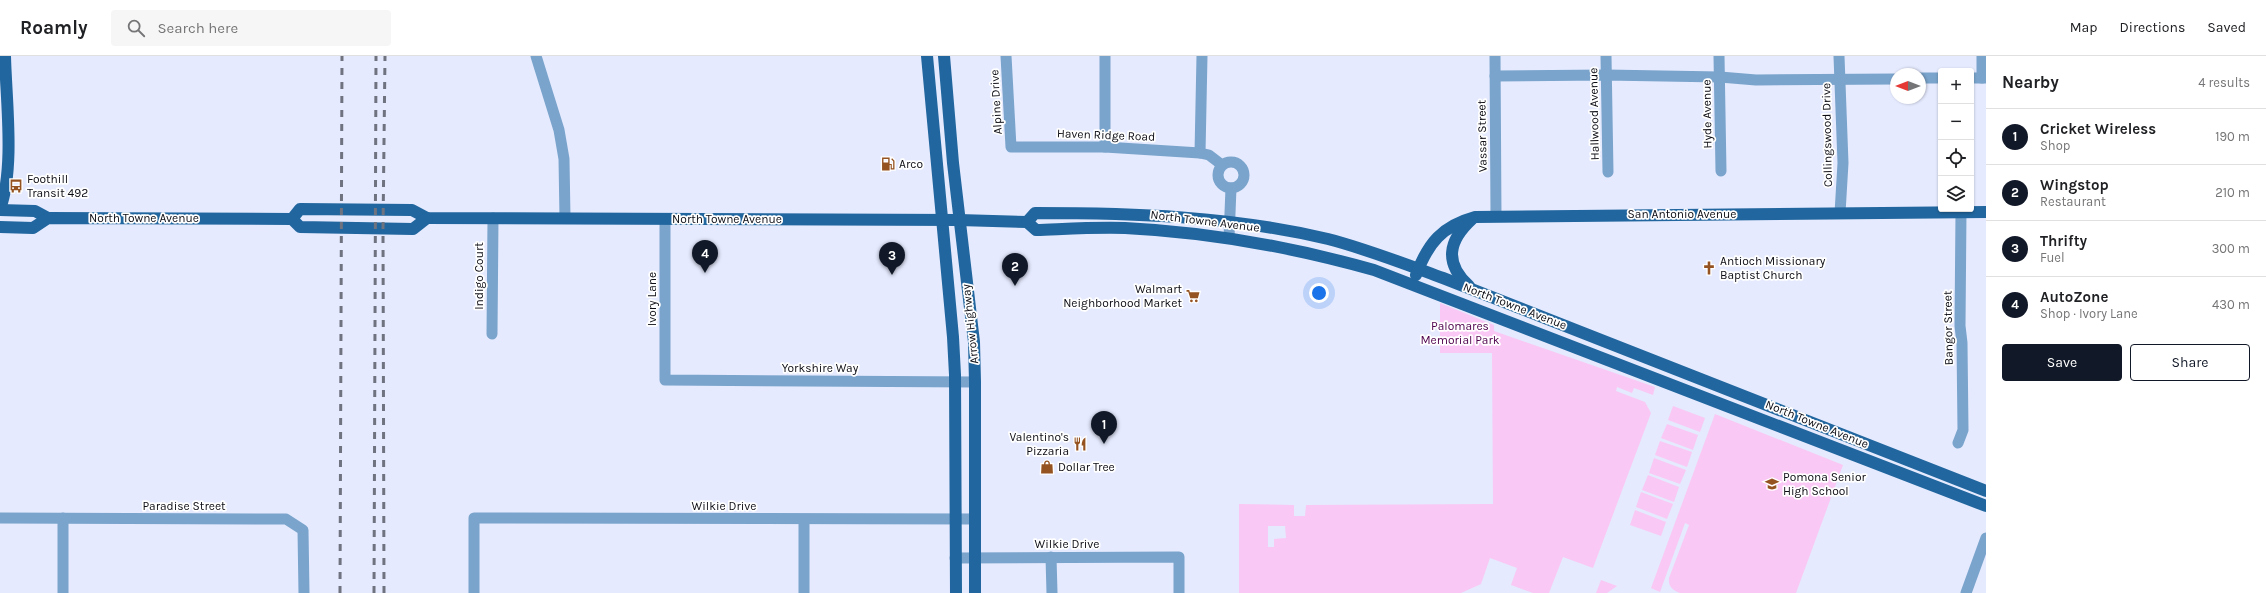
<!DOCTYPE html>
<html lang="en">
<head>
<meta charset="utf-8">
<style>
	:root { --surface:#fff; --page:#f6f6f6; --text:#202124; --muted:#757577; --line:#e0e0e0; --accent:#111827 }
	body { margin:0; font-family:Karla,sans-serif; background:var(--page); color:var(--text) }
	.controls { position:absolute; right:12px; top:12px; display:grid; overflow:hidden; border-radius:4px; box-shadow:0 1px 3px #0004 }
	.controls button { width:36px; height:36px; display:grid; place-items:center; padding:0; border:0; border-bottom:1px solid var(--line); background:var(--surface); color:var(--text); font:20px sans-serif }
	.compass { position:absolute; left:1890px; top:12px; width:36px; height:36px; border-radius:50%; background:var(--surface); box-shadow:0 1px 3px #0004; rotate:270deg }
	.you { position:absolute; left:1319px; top:237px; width:14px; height:14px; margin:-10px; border:3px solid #fff; border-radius:50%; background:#1a73e8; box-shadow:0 0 0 6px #1a73e833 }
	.badge { display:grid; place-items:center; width:26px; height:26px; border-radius:50%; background:var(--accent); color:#fff; font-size:13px; font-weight:700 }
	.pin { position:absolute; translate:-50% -33px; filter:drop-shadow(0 1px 2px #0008) }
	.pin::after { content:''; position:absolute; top:21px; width:14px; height:12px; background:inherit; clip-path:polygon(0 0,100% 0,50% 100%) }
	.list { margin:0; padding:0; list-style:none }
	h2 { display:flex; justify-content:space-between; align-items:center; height:52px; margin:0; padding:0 16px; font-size:17px }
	h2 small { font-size:13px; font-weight:400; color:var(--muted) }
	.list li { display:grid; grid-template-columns:26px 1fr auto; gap:12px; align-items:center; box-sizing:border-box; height:56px; padding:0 16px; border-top:1px solid var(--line) }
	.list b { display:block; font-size:15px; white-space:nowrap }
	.list p { margin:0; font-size:13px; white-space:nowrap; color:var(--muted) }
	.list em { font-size:13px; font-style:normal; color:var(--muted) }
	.actions { display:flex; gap:8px; padding:12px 16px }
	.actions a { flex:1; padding:9px 0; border:1px solid var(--accent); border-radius:4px; text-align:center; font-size:14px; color:var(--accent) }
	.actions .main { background:var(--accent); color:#fff }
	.icon { flex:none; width:22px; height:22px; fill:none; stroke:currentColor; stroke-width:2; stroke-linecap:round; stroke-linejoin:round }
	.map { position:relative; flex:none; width:1986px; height:537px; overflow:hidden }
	header { display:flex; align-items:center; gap:24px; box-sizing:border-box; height:56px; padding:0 20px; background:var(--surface); border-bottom:1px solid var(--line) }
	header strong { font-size:19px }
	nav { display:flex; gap:22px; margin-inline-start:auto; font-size:14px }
	.search { width:280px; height:36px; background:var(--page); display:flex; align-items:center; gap:10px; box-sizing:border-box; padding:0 14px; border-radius:4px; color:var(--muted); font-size:15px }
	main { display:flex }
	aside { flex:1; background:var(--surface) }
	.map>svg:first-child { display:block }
	.green { fill:#fac8f4; fill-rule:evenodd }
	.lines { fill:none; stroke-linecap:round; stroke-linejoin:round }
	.minor { stroke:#7aa4cc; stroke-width:11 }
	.major { stroke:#21669e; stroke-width:12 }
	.rail { stroke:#6f727f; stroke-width:3; stroke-dasharray:7 7; stroke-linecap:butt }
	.labels { text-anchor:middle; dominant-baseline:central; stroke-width:3.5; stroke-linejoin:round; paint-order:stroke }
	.street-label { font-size:12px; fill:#0c0d14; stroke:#fff }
	.poi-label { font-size:12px; fill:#0c0d14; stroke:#fff; text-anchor:start }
	.park-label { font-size:12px; fill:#4f004c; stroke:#fff }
</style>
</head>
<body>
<header>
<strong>Roamly</strong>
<div class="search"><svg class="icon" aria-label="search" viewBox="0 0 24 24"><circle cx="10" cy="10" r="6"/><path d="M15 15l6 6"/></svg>Search here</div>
<nav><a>Map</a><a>Directions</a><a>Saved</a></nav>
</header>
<main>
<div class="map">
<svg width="1986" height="537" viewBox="0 0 1986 537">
	<rect width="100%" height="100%" fill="#e5eafe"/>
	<!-- green -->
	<g class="green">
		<path d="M1440,247L1494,269V275L1655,331L1653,339L1634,332L1632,337L1617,331L1616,335L1645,346L1651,357L1593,512L1563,501L1549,537H1533L1511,529L1517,512L1490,502L1481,528L1461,537H1239V448L1294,449V460H1305L1306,449L1493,448L1492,297H1440ZM1268,470H1285L1286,482L1274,483V491H1268Z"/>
		<path d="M1673,350L1705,362L1700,376L1668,364Z"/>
		<path d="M1715,358L1843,409L1796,537H1680C1672,534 1668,530 1669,522L1689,469L1685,467L1660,536L1651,532Z"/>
		<path d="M1667,368L1698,379L1693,394L1661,382Z"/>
		<path d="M1660,385L1692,396L1687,411L1655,399Z"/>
		<path d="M1654,402L1686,414L1680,428L1649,417Z"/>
		<path d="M1648,419L1679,431L1674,446L1642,434Z"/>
		<path d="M1641,436L1673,448L1667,463L1636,451Z"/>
		<path d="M1635,454L1666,466L1661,480L1630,469Z"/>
		<path d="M1601,524L1617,530L1607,537H1596Z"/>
	</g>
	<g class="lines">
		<!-- minor -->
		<g class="minor">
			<path d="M536,0L559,74L564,103L565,162"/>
			<path d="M1006,0L1011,91H1105L1200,97"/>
			<path d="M1105,0V91"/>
			<path d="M1202,0L1200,97L1209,99L1222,109"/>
			<path d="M1495,0L1496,159"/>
			<path d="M1606,0L1608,116"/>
			<path d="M1719,0L1721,115"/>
			<path d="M1839,0L1843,107L1840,157"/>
			<path d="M1982,0V22"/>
			<path d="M1495,20L1606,19L1720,21L1756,24L1896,23"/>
			<path d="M1920,22H1941"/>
			<path d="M1971,22H1986"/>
			<circle cx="1231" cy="119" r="13"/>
			<path d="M665,163V324L975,326"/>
			<path d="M1229,182L1231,132"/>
			<path d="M492,278L493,162"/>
			<path d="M1958,387L1963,374L1962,287L1960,270L1961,156"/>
			<path d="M0,462L286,463L303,474L304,537"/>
			<path d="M804,464V537"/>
			<path d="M1051,501L1052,537"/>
			<path d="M955,502L1179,501V537"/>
			<path d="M63,537V462"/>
			<path d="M474,537V462L974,463"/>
			<path d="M1966,537L1986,482"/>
		</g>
		<!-- major -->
		<g class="major">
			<path d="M927,0L953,281L955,319L956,537"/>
			<path d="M944,0L953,107L974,286L975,326V537"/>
			<path d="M0,153C15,112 6,44 5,0"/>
			<path d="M0,154L35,155L48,162"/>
			<path d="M292,163L300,153L412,154L427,162L959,164L1027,166L1036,174C1065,173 1095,171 1125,172C1209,176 1292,191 1374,214L1986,450"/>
			<path d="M1027,166L1035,157C1133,157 1231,160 1328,183C1367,193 1405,208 1443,222L1986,435"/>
			<path d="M0,171L33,172L48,162L292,163L300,171L413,173L427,162"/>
			<path d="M1416,219C1428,187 1442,170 1475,161L1986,156"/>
			<path d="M1469,230C1444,207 1448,185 1472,163"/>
		</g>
		<!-- rail -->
		<g class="rail">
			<path d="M340,537L342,0"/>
			<path d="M374,537L376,0"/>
			<path d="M384,537L383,173L385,0"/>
		</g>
	</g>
	<!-- icons -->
	<defs>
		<g id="fuel-bare" transform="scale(1.08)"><path d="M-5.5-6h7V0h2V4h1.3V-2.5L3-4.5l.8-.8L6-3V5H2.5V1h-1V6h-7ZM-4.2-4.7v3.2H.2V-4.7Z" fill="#955322" stroke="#fff" stroke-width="2.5" paint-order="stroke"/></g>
		<g id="bus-bare" transform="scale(1.08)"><path d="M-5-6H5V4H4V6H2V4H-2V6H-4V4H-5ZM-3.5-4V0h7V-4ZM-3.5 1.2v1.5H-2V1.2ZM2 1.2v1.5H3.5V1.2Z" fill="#955322" stroke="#fff" stroke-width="2.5" paint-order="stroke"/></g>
		<g id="church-bare" transform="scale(1.08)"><path d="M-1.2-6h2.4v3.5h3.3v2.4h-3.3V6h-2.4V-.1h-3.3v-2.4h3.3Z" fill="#955322" stroke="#fff" stroke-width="2.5" paint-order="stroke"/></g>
		<g id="supermarket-bare" transform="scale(1.08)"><path d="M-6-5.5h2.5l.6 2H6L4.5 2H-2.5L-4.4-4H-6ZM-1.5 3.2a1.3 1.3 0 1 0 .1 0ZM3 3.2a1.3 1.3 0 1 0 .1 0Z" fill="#955322" stroke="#fff" stroke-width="2.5" paint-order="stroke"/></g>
		<g id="restaurant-bare" transform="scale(1.08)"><path d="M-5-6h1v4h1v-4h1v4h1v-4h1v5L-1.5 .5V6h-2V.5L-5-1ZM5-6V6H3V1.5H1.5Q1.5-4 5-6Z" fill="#955322" stroke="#fff" stroke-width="2.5" paint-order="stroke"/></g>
		<g id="shop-bare" transform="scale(1.08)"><path d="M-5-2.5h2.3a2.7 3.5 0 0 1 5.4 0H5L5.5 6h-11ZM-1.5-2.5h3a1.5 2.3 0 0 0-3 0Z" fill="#955322" stroke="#fff" stroke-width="2.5" paint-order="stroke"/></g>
		<g id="school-bare" transform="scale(1.08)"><path d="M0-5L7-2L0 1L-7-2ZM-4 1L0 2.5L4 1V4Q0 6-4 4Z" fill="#955322" stroke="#fff" stroke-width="2.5" paint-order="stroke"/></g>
	</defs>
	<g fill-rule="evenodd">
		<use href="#fuel-bare" x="888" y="108"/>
		<use href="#bus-bare" x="16" y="130"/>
		<use href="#church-bare" x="1709" y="212"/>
		<use href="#supermarket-bare" x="1193" y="240"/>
		<use href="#restaurant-bare" x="1080" y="388"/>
		<use href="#shop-bare" x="1047" y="411"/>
		<use href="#school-bare" x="1772" y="428"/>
	</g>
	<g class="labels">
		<!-- street labels -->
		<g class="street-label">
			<text transform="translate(996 46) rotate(-93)">Alpine Drive</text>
			<text transform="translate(1594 58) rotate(-91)">Hallwood Avenue</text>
			<text transform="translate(1707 58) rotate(-91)">Hyde Avenue</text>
			<text transform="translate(1106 79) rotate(2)">Haven Ridge Road</text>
			<text transform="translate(1827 79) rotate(-91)">Collingswood Drive</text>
			<text transform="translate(1482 80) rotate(-91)">Vassar Street</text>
			<text x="1682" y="158">San Antonio Avenue</text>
			<text x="144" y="162">North Towne Avenue</text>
			<text x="727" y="163">North Towne Avenue</text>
			<text transform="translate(1205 165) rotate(7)">North Towne Avenue</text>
			<text transform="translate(479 220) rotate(-90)">Indigo Court</text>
			<text transform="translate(652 243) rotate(-90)">Ivory Lane</text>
			<text transform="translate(1515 250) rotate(21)">North Towne Avenue</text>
			<text transform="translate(970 268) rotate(-96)">Arrow Highway</text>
			<text transform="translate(1948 272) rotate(-91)">Bangor Street</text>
			<text x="820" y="312">Yorkshire Way</text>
			<text transform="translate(1817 368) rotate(22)">North Towne Avenue</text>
			<text x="184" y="450">Paradise Street</text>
			<text x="724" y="450">Wilkie Drive</text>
			<text x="1067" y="488">Wilkie Drive</text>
		</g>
		<!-- poi labels -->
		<g class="poi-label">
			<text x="899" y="108">Arco</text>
			<text x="27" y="123">Foothill<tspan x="27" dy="14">Transit 492</tspan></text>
			<text x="1720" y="205">Antioch Missionary<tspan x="1720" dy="14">Baptist Church</tspan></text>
			<text x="1182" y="233" text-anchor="end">Walmart<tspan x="1182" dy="14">Neighborhood Market</tspan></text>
			<text x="1069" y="381" text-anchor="end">Valentino's<tspan x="1069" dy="14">Pizzaria</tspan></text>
			<text x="1058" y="411">Dollar Tree</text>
			<text x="1783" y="421">Pomona Senior<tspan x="1783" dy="14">High School</tspan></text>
		</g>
		<!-- park labels -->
		<g class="park-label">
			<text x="1460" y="270">Palomares<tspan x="1460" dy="14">Memorial Park</tspan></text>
		</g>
	</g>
</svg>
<div class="controls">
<button>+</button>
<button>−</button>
<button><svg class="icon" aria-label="locate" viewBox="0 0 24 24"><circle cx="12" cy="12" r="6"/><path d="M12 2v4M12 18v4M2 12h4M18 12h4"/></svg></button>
<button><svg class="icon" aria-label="layers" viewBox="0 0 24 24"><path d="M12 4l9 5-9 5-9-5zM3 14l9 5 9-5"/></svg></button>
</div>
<svg class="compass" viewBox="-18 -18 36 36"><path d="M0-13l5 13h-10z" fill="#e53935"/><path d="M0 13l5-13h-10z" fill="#757577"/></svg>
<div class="you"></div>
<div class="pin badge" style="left:1104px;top:388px">1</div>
<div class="pin badge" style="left:1015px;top:230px">2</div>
<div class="pin badge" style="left:892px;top:219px">3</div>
<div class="pin badge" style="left:705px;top:217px">4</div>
</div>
<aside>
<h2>Nearby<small>4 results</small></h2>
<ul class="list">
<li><span class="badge">1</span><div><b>Cricket Wireless</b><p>Shop</p></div><em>190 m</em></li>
<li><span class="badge">2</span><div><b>Wingstop</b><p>Restaurant</p></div><em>210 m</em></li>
<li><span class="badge">3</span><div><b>Thrifty</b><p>Fuel</p></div><em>300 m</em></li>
<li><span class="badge">4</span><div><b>AutoZone</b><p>Shop · Ivory Lane</p></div><em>430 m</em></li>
</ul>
<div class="actions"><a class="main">Save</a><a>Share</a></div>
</aside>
</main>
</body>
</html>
